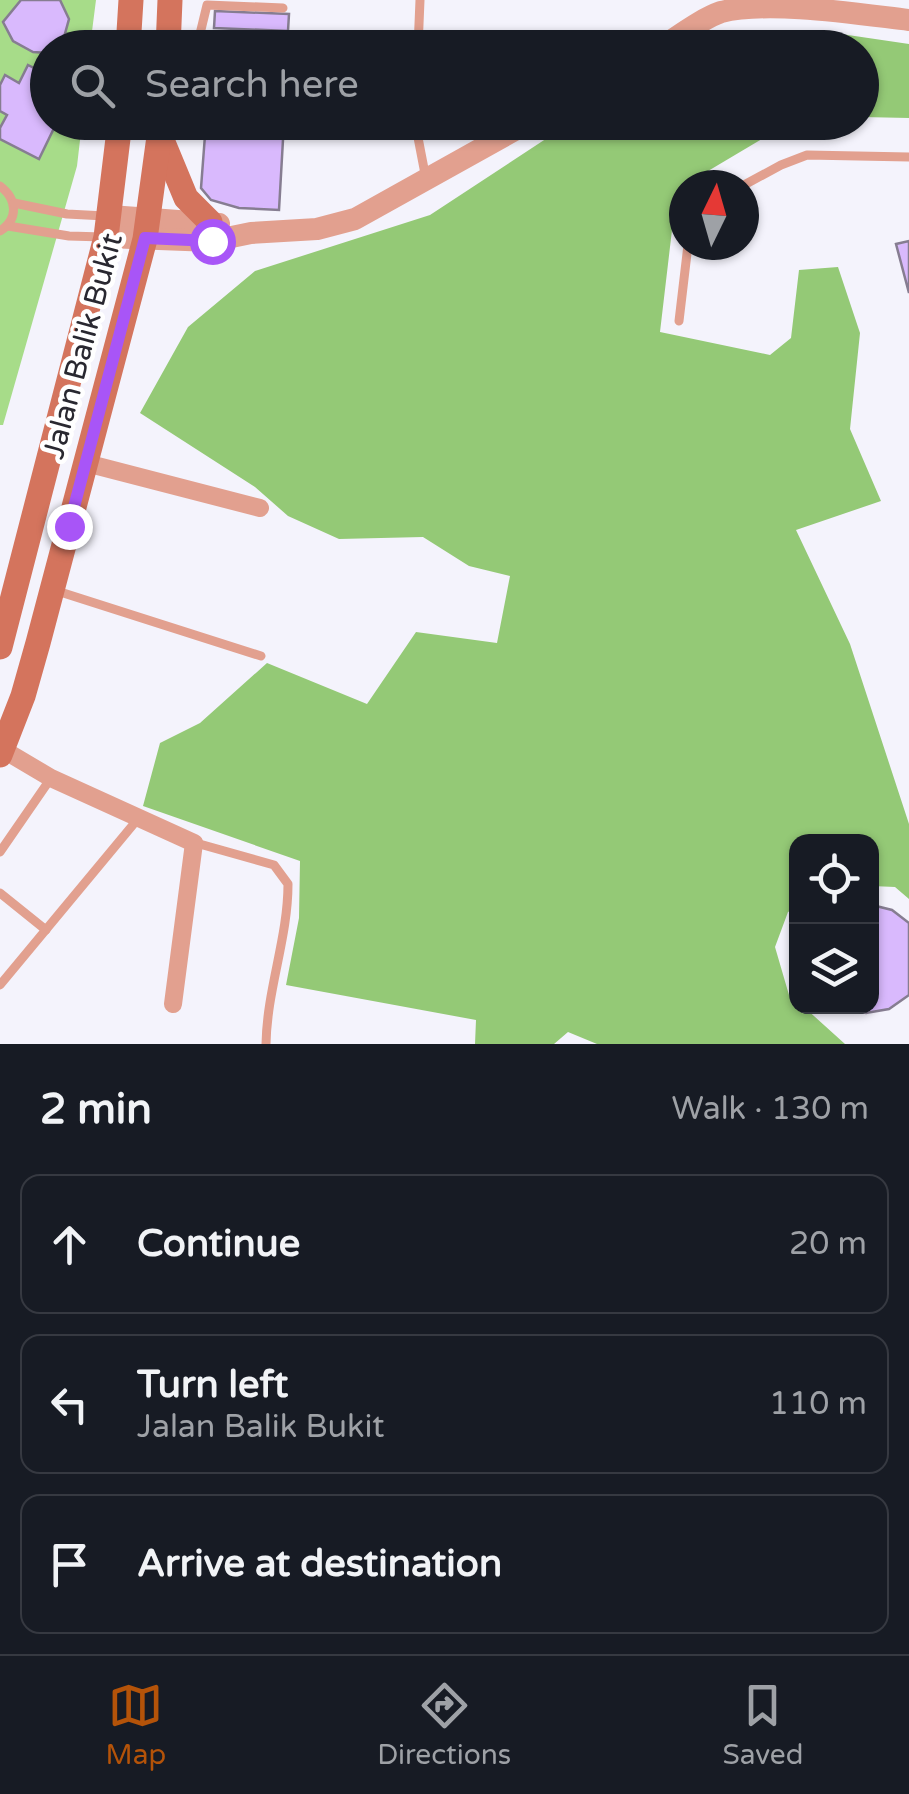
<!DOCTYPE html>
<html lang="en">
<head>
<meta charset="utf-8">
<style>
	:root { --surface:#171b24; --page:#242831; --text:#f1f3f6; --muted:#9ea1a6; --line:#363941; --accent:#b45309 }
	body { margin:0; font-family:"Varela Round",sans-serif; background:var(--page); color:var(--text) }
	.controls { position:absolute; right:30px; bottom:30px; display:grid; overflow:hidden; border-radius:20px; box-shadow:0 2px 8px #0004 }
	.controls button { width:90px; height:90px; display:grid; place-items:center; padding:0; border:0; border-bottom:2px solid var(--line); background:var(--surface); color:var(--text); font:50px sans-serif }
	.compass { position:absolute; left:669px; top:170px; width:90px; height:90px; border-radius:50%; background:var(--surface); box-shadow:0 2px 8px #0004; rotate:5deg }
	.stop { position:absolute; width:30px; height:30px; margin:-22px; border:8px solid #a855f7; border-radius:50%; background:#fff }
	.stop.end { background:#a855f7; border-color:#fff; box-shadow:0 2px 10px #0008 }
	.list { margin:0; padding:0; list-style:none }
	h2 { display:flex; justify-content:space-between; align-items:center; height:130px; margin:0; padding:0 40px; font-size:42px }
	h2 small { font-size:32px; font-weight:400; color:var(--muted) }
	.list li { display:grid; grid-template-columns:65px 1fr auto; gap:30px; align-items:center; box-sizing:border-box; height:140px; margin:0 20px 20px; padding:0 20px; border:2px solid var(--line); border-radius:20px }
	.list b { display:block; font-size:38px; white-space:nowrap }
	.list p { margin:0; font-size:32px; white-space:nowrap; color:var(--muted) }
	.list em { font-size:32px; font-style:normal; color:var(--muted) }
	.icon { flex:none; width:55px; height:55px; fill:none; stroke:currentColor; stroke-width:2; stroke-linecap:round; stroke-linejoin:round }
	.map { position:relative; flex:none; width:909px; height:1044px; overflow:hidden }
	.search { position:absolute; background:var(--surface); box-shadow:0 2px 8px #0004; left:30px; right:30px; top:30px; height:110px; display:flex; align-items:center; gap:25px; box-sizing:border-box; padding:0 35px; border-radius:55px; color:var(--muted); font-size:38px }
	.sheet { height:610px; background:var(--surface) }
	nav { display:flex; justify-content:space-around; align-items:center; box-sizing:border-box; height:140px; border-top:2px solid var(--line); background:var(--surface); font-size:28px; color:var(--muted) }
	nav a { display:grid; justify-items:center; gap:5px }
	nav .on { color:var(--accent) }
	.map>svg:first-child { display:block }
	.green { fill:#a7dc89 }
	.forest { fill:#94c976 }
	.building { fill:#d9b9fd; stroke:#867d91; stroke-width:2.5 }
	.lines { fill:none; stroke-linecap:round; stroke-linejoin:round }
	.service { stroke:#e2a08f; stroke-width:9 }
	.minor { stroke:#e2a08f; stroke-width:18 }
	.tertiary { stroke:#e2a08f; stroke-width:22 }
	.secondary { stroke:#d4745d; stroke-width:25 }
	.route { stroke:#a855f7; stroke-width:12 }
	.labels { text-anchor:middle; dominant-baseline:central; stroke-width:9; stroke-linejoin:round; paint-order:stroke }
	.street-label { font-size:30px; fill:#292830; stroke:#fff }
</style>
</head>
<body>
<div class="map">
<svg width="909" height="1044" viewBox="0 0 909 1044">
	<rect width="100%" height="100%" fill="#f4f3fc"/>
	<!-- green -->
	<path class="green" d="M0,0H96L90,47L48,48V122L82,123L77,166L3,425H0Z"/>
	<!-- forest -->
	<g class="forest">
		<path d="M736,30H814L909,44V118L862,117V48L685,47L700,37Z"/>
		<path d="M570,123H789L703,174L697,185H684V209L672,230L660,332L770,355L791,338L799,270L838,267L860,333L850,429L881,501L796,530L850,644L909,824V899L895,887L872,886V842H796V908L788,912L775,947L789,995L796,1001V1006L804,1007L845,1044H597L568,1032L554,1044H475L476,1020L286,985L299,918L300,861L143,806L160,743L200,723L267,663L367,704L416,632L497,643L510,576L469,566L423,537L339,539L288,516L255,487L140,413L188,327L255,271L430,215Z"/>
	</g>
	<!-- building -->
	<g class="building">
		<path d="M21,0H60L69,19L61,48H48V53L33,52L13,41L3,22Z"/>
		<path d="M215,11L289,14L288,31L214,28Z"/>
		<path d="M28,65L48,75V122H57L39,159L0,139V128L7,115L0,111V85L5,75L19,83Z"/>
		<path d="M206,122H284L279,210L239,208L211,200L201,188Z"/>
		<path d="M909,241V293L896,244Z"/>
		<path d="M872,905L892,910L909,923V995L889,1009L866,1013L842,1006H872Z"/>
	</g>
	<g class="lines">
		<!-- service -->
		<g class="service">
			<path d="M171,47L198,42L207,5L283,8"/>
			<path d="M418,48L420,0"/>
			<path d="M415,122L426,179"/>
			<path d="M744,185L781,165L807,155L909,157"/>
			<path d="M0,186C17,199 19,219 0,231"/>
			<path d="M14,203L67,214L105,216"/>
			<path d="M8,226L69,236L103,237"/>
			<path d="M679,321L688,245"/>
			<path d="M54,590L261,656"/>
			<path d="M196,843L274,865L288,884C288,938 267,989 266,1044"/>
			<path d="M0,852L51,778"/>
			<path d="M0,893L46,930"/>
			<path d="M0,985L137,820"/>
		</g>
		<!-- minor -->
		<g class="minor">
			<path d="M86,463L260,508"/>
			<path d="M2,749L51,778L194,843L173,1004"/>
		</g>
		<!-- tertiary -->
		<g class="tertiary">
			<path d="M660,48C679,36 701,19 721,12C770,0 858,14 909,20"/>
			<path d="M110,216L219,224"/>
			<path d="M106,237L212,241L251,233L317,229L355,219L529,122"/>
		</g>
		<!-- secondary -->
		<g class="secondary">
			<path d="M128,48L131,0"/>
			<path d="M168,48L170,0"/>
			<path d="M162,140L186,198L210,222"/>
			<path d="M0,647L106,237L120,122"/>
			<path d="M0,755L23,696L38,643L145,239L161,122"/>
		</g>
	</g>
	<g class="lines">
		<!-- route -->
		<path class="route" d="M69,526L145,238L212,241"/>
	</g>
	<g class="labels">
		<!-- street labels -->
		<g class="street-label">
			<text transform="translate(83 346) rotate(-75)">Jalan Balik Bukit</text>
		</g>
	</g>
</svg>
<div class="controls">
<button><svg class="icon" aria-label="locate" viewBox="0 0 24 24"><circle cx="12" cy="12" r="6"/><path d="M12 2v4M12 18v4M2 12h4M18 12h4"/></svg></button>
<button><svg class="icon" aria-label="layers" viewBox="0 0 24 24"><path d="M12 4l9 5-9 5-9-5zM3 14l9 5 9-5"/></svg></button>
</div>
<svg class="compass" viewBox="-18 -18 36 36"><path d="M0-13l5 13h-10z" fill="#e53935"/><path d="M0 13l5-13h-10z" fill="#9ea1a6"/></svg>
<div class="stop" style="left:212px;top:241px"></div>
<div class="stop end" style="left:69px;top:526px"></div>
<div class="search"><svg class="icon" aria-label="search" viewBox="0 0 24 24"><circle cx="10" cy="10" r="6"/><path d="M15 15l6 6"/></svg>Search here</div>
</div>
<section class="sheet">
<h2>2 min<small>Walk · 130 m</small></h2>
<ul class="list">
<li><svg class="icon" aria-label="ahead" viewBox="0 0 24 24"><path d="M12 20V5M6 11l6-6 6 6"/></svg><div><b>Continue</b></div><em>20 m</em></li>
<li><svg class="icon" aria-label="left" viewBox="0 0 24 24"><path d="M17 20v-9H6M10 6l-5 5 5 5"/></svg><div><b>Turn left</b><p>Jalan Balik Bukit</p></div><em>110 m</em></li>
<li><svg class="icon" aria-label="arrive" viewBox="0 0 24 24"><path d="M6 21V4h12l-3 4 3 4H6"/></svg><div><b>Arrive at destination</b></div></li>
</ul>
</section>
<nav>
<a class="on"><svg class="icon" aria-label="map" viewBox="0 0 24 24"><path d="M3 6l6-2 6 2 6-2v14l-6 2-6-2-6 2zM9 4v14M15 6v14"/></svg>Map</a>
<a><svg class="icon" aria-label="directions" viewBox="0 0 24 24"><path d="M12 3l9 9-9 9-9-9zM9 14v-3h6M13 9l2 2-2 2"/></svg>Directions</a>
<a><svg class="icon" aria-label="saved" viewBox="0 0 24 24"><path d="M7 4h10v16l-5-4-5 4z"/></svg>Saved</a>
</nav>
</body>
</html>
